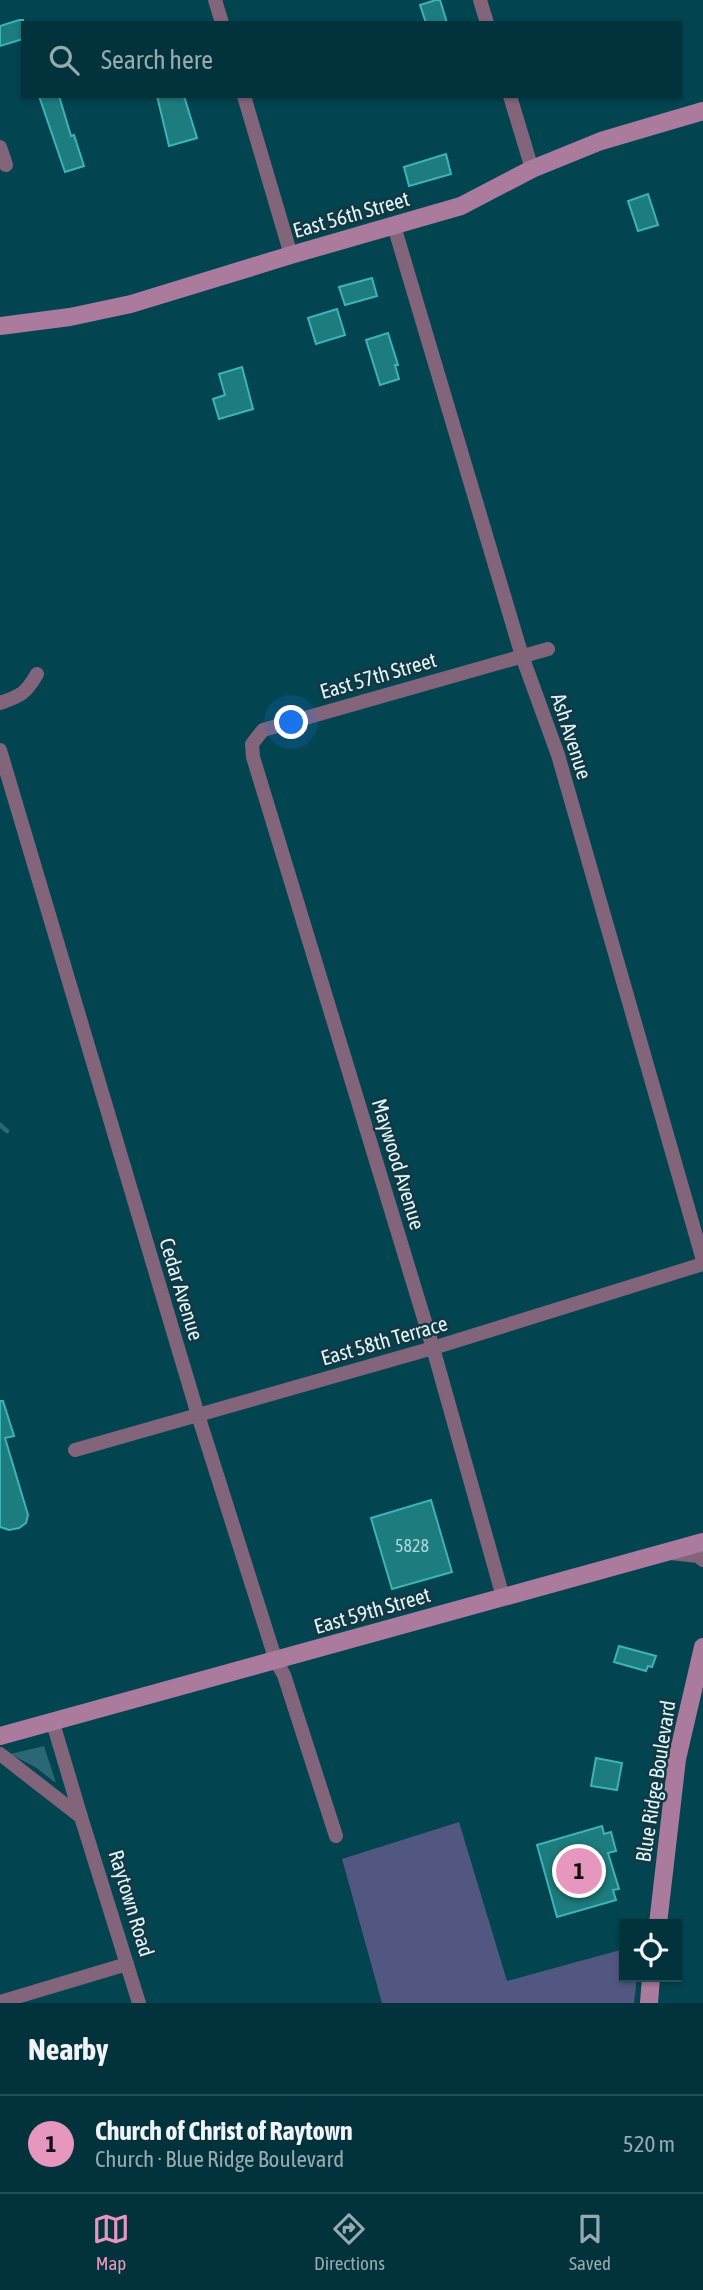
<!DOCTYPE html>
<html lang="en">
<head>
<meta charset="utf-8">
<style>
	:root { --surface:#02333d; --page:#0c3b44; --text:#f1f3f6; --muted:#96aab0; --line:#234e57; --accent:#e797bd }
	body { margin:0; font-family:"Asap Condensed",sans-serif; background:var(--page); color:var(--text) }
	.controls { position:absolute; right:21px; bottom:21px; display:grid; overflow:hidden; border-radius:0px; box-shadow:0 2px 5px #0004 }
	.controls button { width:63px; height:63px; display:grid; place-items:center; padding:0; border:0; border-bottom:2px solid var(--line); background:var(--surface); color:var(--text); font:35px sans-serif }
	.you { position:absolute; left:292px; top:723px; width:24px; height:24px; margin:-18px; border:5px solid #fff; border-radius:50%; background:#1a73e8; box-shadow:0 0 0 10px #1a73e833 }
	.badge { display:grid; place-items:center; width:46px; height:46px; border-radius:50%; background:var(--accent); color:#111; font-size:23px; font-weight:700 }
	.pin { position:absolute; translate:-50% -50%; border:4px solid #fff; box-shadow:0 2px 7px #0006 }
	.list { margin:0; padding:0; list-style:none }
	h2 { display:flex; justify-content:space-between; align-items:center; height:91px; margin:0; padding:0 28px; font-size:30px }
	h2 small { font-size:23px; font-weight:400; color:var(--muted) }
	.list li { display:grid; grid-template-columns:46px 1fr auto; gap:21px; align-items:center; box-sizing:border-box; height:98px; padding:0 28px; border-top:2px solid var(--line) }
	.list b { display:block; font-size:26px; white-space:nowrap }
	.list p { margin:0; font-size:23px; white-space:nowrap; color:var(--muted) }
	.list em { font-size:23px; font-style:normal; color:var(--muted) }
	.icon { flex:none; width:38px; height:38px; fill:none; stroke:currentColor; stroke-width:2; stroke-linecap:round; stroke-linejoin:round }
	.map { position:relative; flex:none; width:703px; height:2003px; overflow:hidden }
	.search { position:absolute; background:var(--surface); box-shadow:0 2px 5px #0004; left:21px; right:21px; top:21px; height:77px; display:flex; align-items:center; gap:18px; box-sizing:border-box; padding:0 24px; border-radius:0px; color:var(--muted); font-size:26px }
	.sheet { height:189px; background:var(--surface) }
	nav { display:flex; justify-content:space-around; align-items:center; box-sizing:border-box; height:98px; border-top:2px solid var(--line); background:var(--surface); font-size:19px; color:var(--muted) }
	nav a { display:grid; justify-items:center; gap:4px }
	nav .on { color:var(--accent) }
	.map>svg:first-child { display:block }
	.green { fill:#515780 }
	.water { fill:#2b6775 }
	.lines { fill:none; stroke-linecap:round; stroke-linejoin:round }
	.stream { stroke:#2b6775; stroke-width:4.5 }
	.building { fill:#1d7c7d; stroke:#3cb4b5; stroke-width:2 }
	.street { stroke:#83657b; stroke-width:14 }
	.secondary { stroke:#aa7b9d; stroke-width:18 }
	.labels { text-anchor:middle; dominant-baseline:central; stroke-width:5; stroke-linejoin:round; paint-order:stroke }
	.number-label { font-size:18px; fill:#acd8de }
	.street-label { font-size:21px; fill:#dbf7ff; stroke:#163740 }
</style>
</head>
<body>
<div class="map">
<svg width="703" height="2003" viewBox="0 0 703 2003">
	<rect width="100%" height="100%" fill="#034451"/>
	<!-- green -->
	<path class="green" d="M459,1822L507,1981L624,1949V1977H637L634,2003H382L342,1859Z"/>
	<!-- water -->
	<path class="water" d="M44,1746L56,1783L35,1767L10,1754Z"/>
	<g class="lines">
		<!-- stream -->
		<path class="stream" d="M0,1125L7,1131"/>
	</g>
	<!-- building -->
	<g class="building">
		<path d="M436,0H440L447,23H426L420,5Z"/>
		<path d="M19,20H23V39L0,46V26Z"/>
		<path d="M39,96H59L71,136L74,135L84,166L65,172Z"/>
		<path d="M157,96H184L197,138L169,146Z"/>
		<path d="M446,154L451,174L409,186L404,167Z"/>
		<path d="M648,194L658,225L638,231L628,201Z"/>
		<path d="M372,278L377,296L345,305L339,287Z"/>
		<path d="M337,309L345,335L316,344L308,318Z"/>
		<path d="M388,333L398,365H395L399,379L380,385L366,340Z"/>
		<path d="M242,367L253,409L219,419L213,399L225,395L219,374Z"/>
		<path d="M0,1401H3L14,1436L5,1438L28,1515L26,1523L19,1528L9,1530L0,1527Z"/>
		<path d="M431,1500L452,1572L392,1589L371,1518Z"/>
		<path d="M619,1646L656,1656L652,1667L648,1666L646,1671L614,1662Z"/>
		<path d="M596,1758L622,1763L617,1790L591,1786Z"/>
		<path d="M602,1826L604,1834L611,1832L616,1851L608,1853L619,1889L613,1890L616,1900L557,1917L537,1845Z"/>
	</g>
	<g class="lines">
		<!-- street -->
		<g class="street">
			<path d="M215,0L222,23"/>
			<path d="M480,0L487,23"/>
			<path d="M244,96L291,255"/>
			<path d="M510,96L532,169"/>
			<path d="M0,147L6,165"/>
			<path d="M394,226L522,656L558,755L703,1260"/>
			<path d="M0,703C21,696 26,693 37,674"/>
			<path d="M0,750L198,1415L276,1661L284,1675L336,1836"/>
			<path d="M75,1450L433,1348L703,1264"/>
			<path d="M671,1553L698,1556L703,1560"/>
			<path d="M503,1597L433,1348L253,757L252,744L263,730L548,649"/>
			<path d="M53,1723L81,1817"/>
			<path d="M0,1754L81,1817L139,2003"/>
			<path d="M0,2002L127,1964"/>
		</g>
		<!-- secondary -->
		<g class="secondary">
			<path d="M0,326L70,317L131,304L291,255L461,206L532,169L601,141L703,111"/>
			<path d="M0,1736L703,1542"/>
			<path d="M658,1924L677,1759L703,1647"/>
			<path d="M649,2003L651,1977"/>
		</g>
	</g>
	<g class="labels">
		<!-- number labels -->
		<g class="number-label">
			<text x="412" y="1545">5828</text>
		</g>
		<!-- street labels -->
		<g class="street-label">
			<text transform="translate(351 214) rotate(-16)">East 56th Street</text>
			<text transform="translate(378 675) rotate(-16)">East 57th Street</text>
			<text transform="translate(572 736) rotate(72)">Ash Avenue</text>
			<text transform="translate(399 1164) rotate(73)">Maywood Avenue</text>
			<text transform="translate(182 1289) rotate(73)">Cedar Avenue</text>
			<text transform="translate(384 1340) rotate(-16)">East 58th Terrace</text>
			<text transform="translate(372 1610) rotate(-16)">East 59th Street</text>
			<text transform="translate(655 1781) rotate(-81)">Blue Ridge Boulevard</text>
			<text transform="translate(132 1903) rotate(73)">Raytown Road</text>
		</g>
	</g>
</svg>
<div class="controls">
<button><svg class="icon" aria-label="locate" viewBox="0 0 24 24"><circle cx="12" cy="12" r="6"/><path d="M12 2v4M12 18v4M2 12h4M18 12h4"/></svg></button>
</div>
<div class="you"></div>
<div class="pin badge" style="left:579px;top:1871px">1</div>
<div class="search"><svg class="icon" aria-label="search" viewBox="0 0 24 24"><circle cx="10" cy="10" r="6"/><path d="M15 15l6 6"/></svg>Search here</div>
</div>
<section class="sheet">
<h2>Nearby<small></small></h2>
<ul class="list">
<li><span class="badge">1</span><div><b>Church of Christ of Raytown</b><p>Church · Blue Ridge Boulevard</p></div><em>520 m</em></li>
</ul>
</section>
<nav>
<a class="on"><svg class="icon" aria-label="map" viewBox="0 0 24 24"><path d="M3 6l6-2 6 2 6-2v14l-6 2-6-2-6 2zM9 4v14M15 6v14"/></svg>Map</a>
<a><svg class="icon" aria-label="directions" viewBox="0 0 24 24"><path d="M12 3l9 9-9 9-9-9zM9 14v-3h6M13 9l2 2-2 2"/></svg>Directions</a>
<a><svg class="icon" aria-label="saved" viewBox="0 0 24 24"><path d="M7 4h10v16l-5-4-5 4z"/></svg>Saved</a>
</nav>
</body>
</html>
